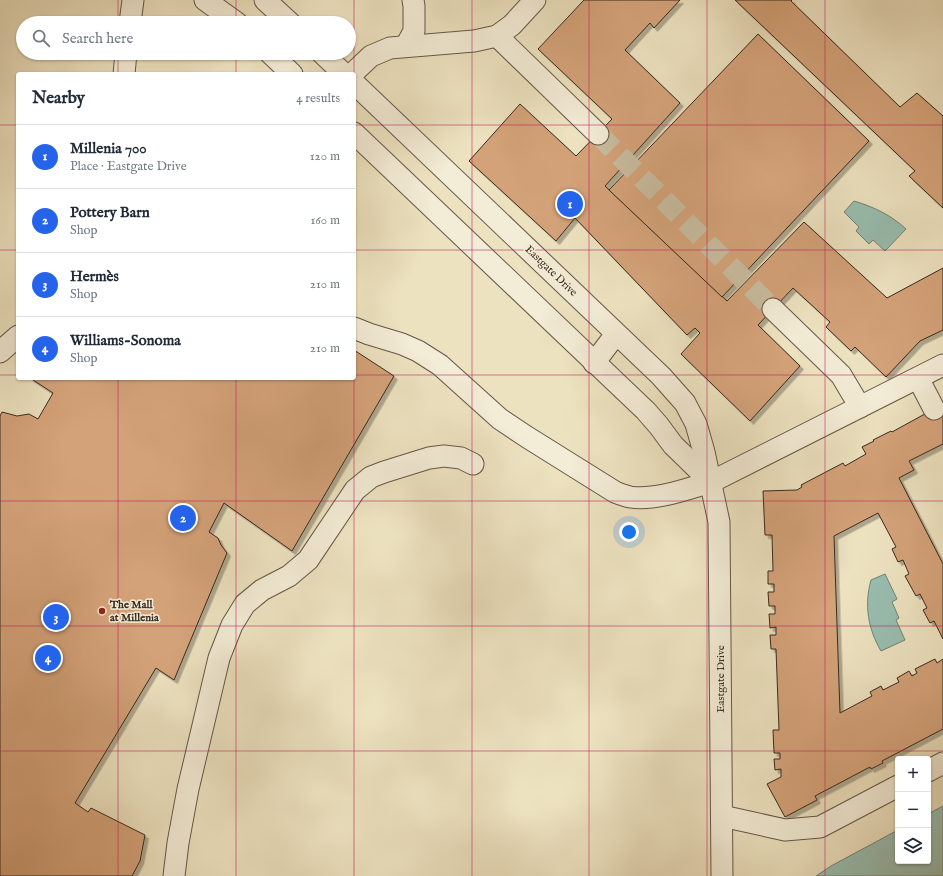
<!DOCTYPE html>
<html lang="en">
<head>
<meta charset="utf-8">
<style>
	:root { --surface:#fff; --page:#f2f2f3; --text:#1f2937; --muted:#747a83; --line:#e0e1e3; --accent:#2563eb }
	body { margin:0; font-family:"IM FELL English",serif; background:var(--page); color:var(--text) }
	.controls { position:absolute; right:12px; bottom:12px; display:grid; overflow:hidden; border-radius:4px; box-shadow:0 1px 3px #0004 }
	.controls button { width:36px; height:36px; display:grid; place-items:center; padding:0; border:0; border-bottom:1px solid var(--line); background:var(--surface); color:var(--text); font:20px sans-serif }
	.you { position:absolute; left:629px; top:532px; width:14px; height:14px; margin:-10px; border:3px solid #fff; border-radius:50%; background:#1a73e8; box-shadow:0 0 0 6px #1a73e833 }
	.badge { display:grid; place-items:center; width:26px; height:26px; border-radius:50%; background:var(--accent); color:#fff; font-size:13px; font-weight:700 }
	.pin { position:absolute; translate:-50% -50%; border:2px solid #fff; box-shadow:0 1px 4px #0006 }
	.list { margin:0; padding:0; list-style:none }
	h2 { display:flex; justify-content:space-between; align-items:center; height:52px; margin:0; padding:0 16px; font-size:17px }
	h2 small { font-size:13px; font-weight:400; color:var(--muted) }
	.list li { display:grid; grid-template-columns:26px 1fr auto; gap:12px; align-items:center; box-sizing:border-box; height:64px; padding:0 16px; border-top:1px solid var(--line) }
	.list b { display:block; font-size:15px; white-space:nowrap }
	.list p { margin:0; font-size:13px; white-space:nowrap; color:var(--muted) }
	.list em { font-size:13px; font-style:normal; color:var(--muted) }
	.icon { flex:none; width:22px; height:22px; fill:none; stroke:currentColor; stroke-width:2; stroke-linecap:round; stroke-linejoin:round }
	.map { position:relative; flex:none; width:943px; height:876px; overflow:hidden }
	.search { position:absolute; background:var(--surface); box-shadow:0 1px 3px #0004; left:16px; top:16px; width:340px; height:44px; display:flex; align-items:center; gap:10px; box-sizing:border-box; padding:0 14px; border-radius:22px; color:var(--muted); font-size:15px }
	.panel { position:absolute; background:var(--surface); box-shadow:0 1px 3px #0004; left:16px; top:72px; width:340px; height:308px; border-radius:4px }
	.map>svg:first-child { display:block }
	.water { fill:#99beb0; stroke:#728276 }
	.building { fill:#d4a279; stroke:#38291e; filter:url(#shadow) }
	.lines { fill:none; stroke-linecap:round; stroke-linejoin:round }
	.minor-tunnel { stroke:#c9bda0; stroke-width:21; stroke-dasharray:21 10; stroke-linecap:butt }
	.minor-casing { stroke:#655746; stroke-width:23 }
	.minor { stroke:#f3ecd6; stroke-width:21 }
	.grid { fill:none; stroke:#c2185b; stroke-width:1; stroke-opacity:0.55 }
	.poi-dot { fill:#8f2418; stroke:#f3ecd6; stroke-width:1.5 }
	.labels { text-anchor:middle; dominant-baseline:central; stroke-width:3; stroke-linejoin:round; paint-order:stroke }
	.street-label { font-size:11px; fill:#38291e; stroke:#f3ecd6 }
	.poi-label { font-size:11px; font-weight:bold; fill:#38291e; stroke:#f3ecd6; text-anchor:start }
</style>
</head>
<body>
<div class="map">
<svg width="943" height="876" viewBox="0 0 943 876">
	<defs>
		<filter id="shadow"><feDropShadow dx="3.5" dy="3.5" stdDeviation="0" flood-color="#0004"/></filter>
	</defs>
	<rect width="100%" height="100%" fill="#ede2c0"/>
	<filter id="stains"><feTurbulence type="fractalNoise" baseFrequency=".005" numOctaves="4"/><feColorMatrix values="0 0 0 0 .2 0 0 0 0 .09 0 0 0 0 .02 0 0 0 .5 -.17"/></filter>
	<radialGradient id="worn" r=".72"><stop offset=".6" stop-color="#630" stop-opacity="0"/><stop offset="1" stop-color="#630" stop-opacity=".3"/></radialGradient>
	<!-- water -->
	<g class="water">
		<path d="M854,201C874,207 891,215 906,229L885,251L873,240L869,244L856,231L859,227L844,212Z"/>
		<path d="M885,574L897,599L892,602L899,618L896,620L905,640L881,651C868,629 864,605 871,580Z"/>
		<path d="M943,806V876H816L831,866L898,830V861H928V814Z"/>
	</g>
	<!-- building -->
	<g class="building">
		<path d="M584,0H680L654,28L650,23L625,50L680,103L605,186L727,301L804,222L887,298L943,268V330L920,341L886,377L855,347L851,351L826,327L830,322L793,288L758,325L800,366L750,421L681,354L700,333L695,328L687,335L575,218L556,241L469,161L520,104L576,156L612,119L538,49Z"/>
		<path d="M735,0H792L791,1L900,107L917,93L943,116V208L909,176L915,171Z"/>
		<path d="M758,34L869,141L722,297L609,190Z"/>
		<path d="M354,350L394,376L292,551L224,503L209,532L218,538L221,545L227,553L174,680L156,668L75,803L88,812L91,808L145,835L140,861L132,876H0V416L2,412L17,416L29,414L38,419L53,393L30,378H354Z"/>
		<path d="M943,404V444L909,461L914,470L899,478L943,564V639L934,621L930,623L923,610L927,608L920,594L916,596L905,576L909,574L903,560L898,562L892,549L896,547L878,513L834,536L840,713L872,696L870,692L881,686L883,690L899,682L897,678L909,671L912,676L917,673L915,669L935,659L937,663L943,659V729L882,761L883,763L871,769L870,767L815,796L817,800L785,817L767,784L781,777V769L775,770L774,759H780V753H774L773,730H779L776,649H771L770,635H776V627L770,628L769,614H775V606H769L768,592H774V584H768V571H773L772,535H765L763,491L797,490L802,487L801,485L843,463L845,466L866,454L862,447L874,441L873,440L891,431L892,432Z"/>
	</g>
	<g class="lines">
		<!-- minor-tunnel -->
		<path class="minor-tunnel" d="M598,134L773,309"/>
		<!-- minor casing -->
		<g class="minor-casing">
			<g id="minor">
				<path d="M205,0L237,23"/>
				<path d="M265,0L290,23"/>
				<path d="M130,23L133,0"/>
				<path d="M497,36L598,134"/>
				<path d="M406,46L414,31V6L413,0"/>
				<path d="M270,53L292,74"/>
				<path d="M322,53L344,74"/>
				<path d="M124,74L126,53"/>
				<path d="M352,74L371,56L390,48L474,41L497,36L512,25L535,0"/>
				<path d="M354,83L661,376L685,403L696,424L704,452L719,522L722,876"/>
				<path d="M354,133L646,411L659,426L673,445L711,482"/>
				<path d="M773,309L841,375L860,407"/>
				<path d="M354,328L369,334L402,344L418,351L440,365L500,419L527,437L615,492C620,494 625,496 630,497C655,501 687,489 711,482L943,365"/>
				<path d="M0,352L18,336"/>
				<path d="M594,363L616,334"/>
				<path d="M918,378L934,409"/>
				<path d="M928,771L943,763"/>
				<path d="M722,816L785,830L820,827L898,786"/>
				<path d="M174,876L178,843L188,789L219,658L232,625L245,604L262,590L289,576L308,560L355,490L371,477L384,472L429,458L444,456L461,458L473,464"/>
			</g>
		</g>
		<!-- minor -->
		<use href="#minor" class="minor"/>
	</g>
	<!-- grid -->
	<path class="grid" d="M118,0V23M236,0V23M354,0V74M472,0V876M589,0V876M707,0V876M825,0V876M118,53V74M236,53V74M0,125H18M354,125H943M0,250H18M354,250H943M0,375H18M354,375H943M118,378V876M236,378V876M354,378V876M0,501H943M0,626H943M0,751H943"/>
	<!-- markers -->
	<circle class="poi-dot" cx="102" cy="611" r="4"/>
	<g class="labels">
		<!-- street labels -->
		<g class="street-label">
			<text transform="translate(551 271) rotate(44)">Eastgate Drive</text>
			<text transform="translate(721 679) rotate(-90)">Eastgate Drive</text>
		</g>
		<!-- poi labels -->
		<g class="poi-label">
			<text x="110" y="605">The Mall<tspan x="110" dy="13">at Millenia</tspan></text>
		</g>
	</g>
	<rect width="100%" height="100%" filter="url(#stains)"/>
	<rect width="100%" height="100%" fill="url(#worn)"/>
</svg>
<div class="controls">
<button>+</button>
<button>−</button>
<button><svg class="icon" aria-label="layers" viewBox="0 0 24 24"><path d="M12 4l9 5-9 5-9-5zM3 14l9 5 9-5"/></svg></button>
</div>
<div class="you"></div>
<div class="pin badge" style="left:570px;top:204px">1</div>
<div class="pin badge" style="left:183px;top:518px">2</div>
<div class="pin badge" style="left:56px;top:617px">3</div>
<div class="pin badge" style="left:48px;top:658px">4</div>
<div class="search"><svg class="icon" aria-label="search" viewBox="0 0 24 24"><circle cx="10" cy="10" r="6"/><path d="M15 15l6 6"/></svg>Search here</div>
<section class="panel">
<h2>Nearby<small>4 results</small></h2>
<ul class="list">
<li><span class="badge">1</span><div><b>Millenia 700</b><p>Place · Eastgate Drive</p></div><em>120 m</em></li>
<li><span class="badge">2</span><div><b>Pottery Barn</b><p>Shop</p></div><em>160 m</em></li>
<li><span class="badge">3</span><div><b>Hermès</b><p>Shop</p></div><em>210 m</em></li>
<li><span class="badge">4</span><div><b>Williams-Sonoma</b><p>Shop</p></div><em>210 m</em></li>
</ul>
</section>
</div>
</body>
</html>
